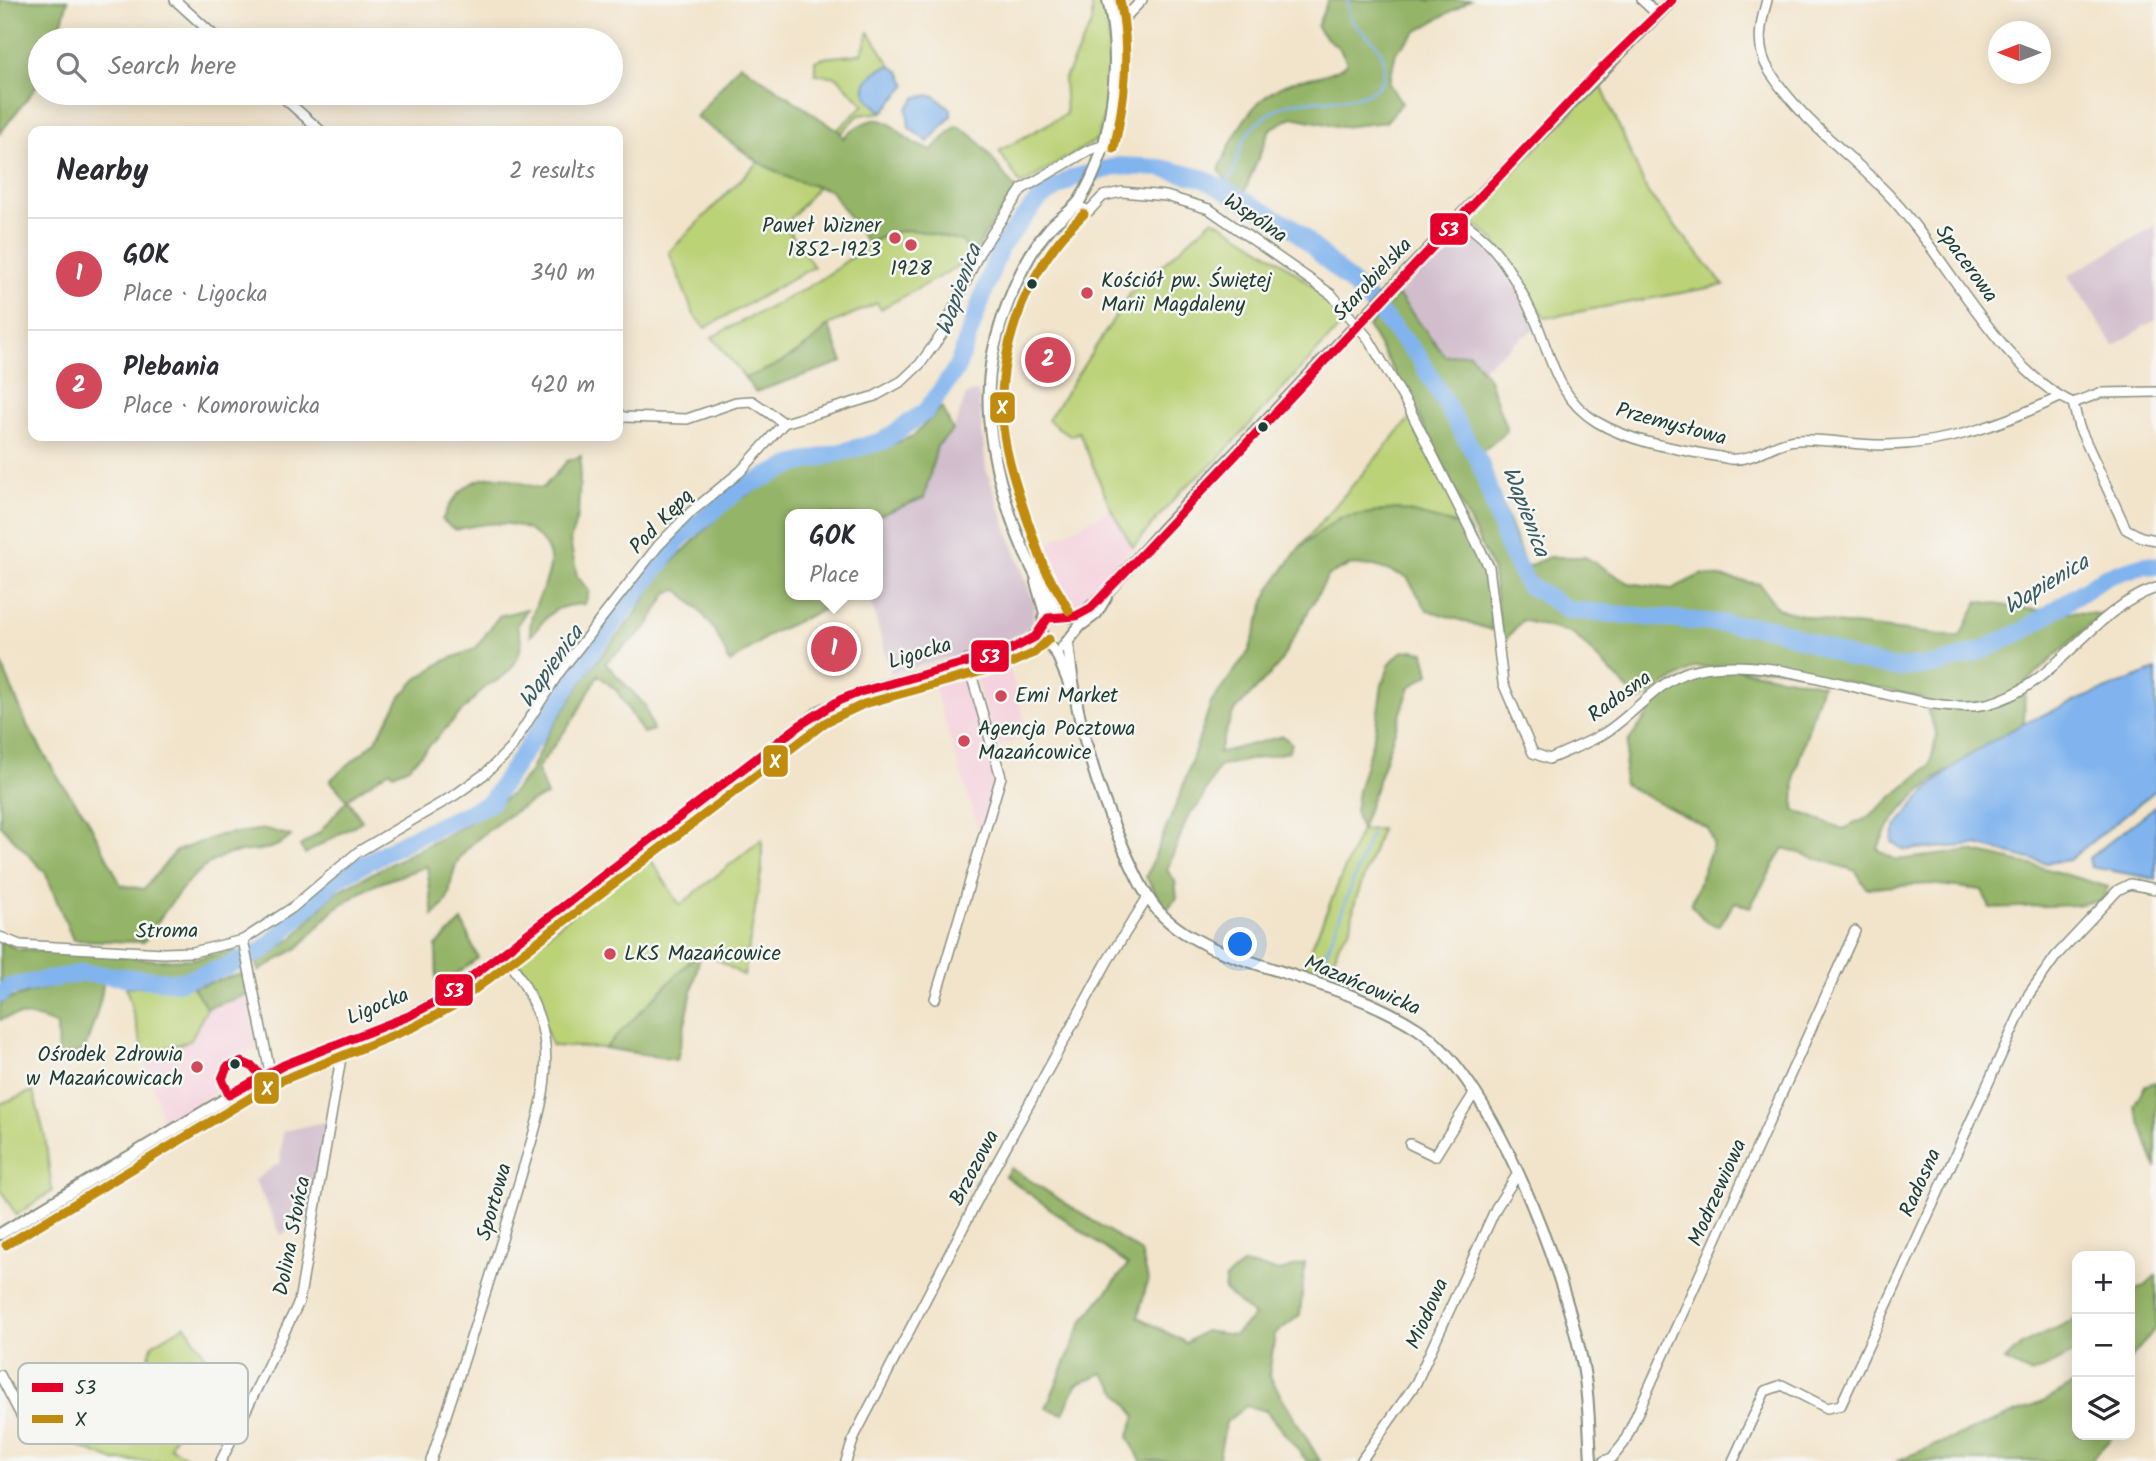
<!DOCTYPE html>
<html lang="en">
<head>
<meta charset="utf-8">
<style>
	:root { --surface:#fff; --page:#f2f2f3; --text:#2b2b33; --muted:#7c7c81; --line:#e1e1e2; --accent:#d1495b }
	body { margin:0; font-family:Kalam,sans-serif; background:var(--page); color:var(--text) }
	.controls { position:absolute; right:21px; bottom:21px; display:grid; overflow:hidden; border-radius:14px; box-shadow:0 4px 18px #0003 }
	.controls button { width:63px; height:63px; display:grid; place-items:center; padding:0; border:0; border-bottom:2px solid var(--line); background:var(--surface); color:var(--text); font:35px sans-serif }
	.compass { position:absolute; left:1988px; top:21px; width:63px; height:63px; border-radius:50%; background:var(--surface); box-shadow:0 4px 18px #0003; rotate:270deg }
	.you { position:absolute; left:1241px; top:945px; width:24px; height:24px; margin:-18px; border:5px solid #fff; border-radius:50%; background:#1a73e8; box-shadow:0 0 0 10px #1a73e833 }
	.badge { display:grid; place-items:center; width:46px; height:46px; border-radius:50%; background:var(--accent); color:#fff; font-size:23px; font-weight:700 }
	.pin { position:absolute; translate:-50% -50%; border:4px solid #fff; box-shadow:0 2px 7px #0006 }
	.popup { position:absolute; left:785px; top:509px; width:98px; height:91px; box-sizing:border-box; display:grid; place-content:center; border-radius:14px; background:var(--surface); filter:drop-shadow(0 2px 5px #0005); font-size:23px; white-space:nowrap; color:var(--muted) }
	.popup b { font-size:26px; color:var(--text) }
	.popup::after { content:''; position:absolute; left:50%; top:100%; margin-left:-14px; border:14px solid transparent; border-top-color:var(--surface) }
	.list { margin:0; padding:0; list-style:none }
	h2 { display:flex; justify-content:space-between; align-items:center; height:91px; margin:0; padding:0 28px; font-size:30px }
	h2 small { font-size:23px; font-weight:400; color:var(--muted) }
	.list li { display:grid; grid-template-columns:46px 1fr auto; gap:21px; align-items:center; box-sizing:border-box; height:112px; padding:0 28px; border-top:2px solid var(--line) }
	.list b { display:block; font-size:26px; white-space:nowrap }
	.list p { margin:0; font-size:23px; white-space:nowrap; color:var(--muted) }
	.list em { font-size:23px; font-style:normal; color:var(--muted) }
	.icon { flex:none; width:38px; height:38px; fill:none; stroke:currentColor; stroke-width:2; stroke-linecap:round; stroke-linejoin:round }
	.map { position:relative; flex:none; width:2156px; height:1461px; overflow:hidden }
	.search { position:absolute; background:var(--surface); box-shadow:0 4px 18px #0003; left:28px; top:28px; width:595px; height:77px; display:flex; align-items:center; gap:18px; box-sizing:border-box; padding:0 24px; border-radius:38px; color:var(--muted); font-size:26px }
	.panel { position:absolute; background:var(--surface); box-shadow:0 4px 18px #0003; left:28px; top:126px; width:595px; height:315px; border-radius:14px }
	.map>svg:first-child { display:block }
	.built { fill:#f5cfdc }
	.industrial { fill:#d1bdcc }
	.green { fill:#bbd277; stroke:#6d8856; stroke-width:2 }
	.forest { fill:#94b468; stroke:#5a784e; stroke-width:2 }
	.water { fill:#81b4ee; stroke:#507891; stroke-width:2 }
	.lines { fill:none; stroke-linecap:round; stroke-linejoin:round }
	.stream { stroke:#81b4ee; stroke-width:2.5 }
	.river { stroke:#81b4ee; stroke-width:18 }
	.minor-casing { stroke:#889080; stroke-width:12 }
	.tertiary-casing { stroke:#889080; stroke-width:14 }
	.minor { stroke:#fff; stroke-width:9 }
	.tertiary { stroke:#fff; stroke-width:10 }
	.bus-1-casing { stroke:#f6f6f2; stroke-width:14 }
	.bus-2-casing { stroke:#f6f6f2; stroke-width:14 }
	.bus-1 { stroke:#e4002b; stroke-width:9 }
	.bus-2 { stroke:#c18c0d; stroke-width:9 }
	.poi-dot { fill:#d1495b; stroke:#f6f6f2; stroke-width:2.5 }
	.bus-dot { fill:#1f3d34; stroke:#f6f6f2; stroke-width:2.5 }
	.labels { text-anchor:middle; dominant-baseline:central; stroke-width:5; stroke-linejoin:round; paint-order:stroke }
	.street-label { font-size:21px; fill:#1f3d34; stroke:#f6f6f2 }
	.poi-label { font-size:21px; fill:#1f3d34; stroke:#f6f6f2; text-anchor:start }
	.water-label { font-size:23px; font-style:italic; fill:#385b62; stroke:#f6f6f2 }
	.key { fill:#f6f6f2; stroke:#b6beb9; stroke-width:2 }
	.key-label { font-size:19px; fill:#1f3d34 }
	.line-badge { stroke:#f6f6f2; stroke-width:2.5 }
	.badge-label { font-size:19px; text-anchor:middle; font-weight:bold; fill:#fff }
</style>
</head>
<body>
<div class="map">
<svg width="2156" height="1461" viewBox="0 0 2156 1461">
	<rect width="100%" height="100%" fill="#f6f6f2"/>
	<filter id="ink" filterUnits="userSpaceOnUse"><feTurbulence type="fractalNoise" baseFrequency=".0143" numOctaves="2"/><feDisplacementMap in="SourceGraphic" scale="14" xChannelSelector="R" yChannelSelector="G"/><feConvolveMatrix kernelMatrix="1 2 1 2 8 2 1 2 1" color-interpolation-filters="sRGB"/></filter>
	<filter id="wash" filterUnits="userSpaceOnUse"><feTurbulence type="fractalNoise" baseFrequency=".00686" numOctaves="4" result="noise"/><feDisplacementMap in="SourceGraphic" scale="28" xChannelSelector="R" yChannelSelector="G"/><feGaussianBlur stdDeviation="1.57" result="paint"/><feColorMatrix in="noise" values="0 0 0 0 0 0 0 0 0 0 0 0 0 0 0 0 0 1.4 0 .05"/><feComposite in="paint" operator="in"/></filter>
	<g filter="url(#wash)">
		<rect width="100%" height="100%" fill="#f2e4cb"/>
		<!-- built -->
		<g class="built">
			<path d="M1111,509L1133,547L1082,601L1073,608L1065,607L1056,597L1035,550Z"/>
			<path d="M1007,658L1029,736L996,747L971,664Z"/>
			<path d="M965,667L997,776L980,834L931,677Z"/>
			<path d="M246,995L259,1048L228,1058L216,1069L213,1084L214,1093L163,1123L144,1054L190,1041L207,1008Z"/>
		</g>
		<!-- industrial -->
		<g class="industrial">
			<path d="M1461,225L1488,247L1515,286L1535,328L1481,369L1469,353L1445,356L1398,295Z"/>
			<path d="M2156,225V319L2114,346L2068,276Z"/>
			<path d="M978,391L986,469L1034,604L1033,623L1020,634L1000,643L891,674L869,595H878V516L924,498L937,446L953,430L966,395Z"/>
			<path d="M328,1121L312,1217L281,1235L255,1180L280,1162L283,1131Z"/>
		</g>
		<!-- green -->
		<g class="green">
			<path d="M1092,0H1105C1112,46 1111,94 1098,139L1021,185L999,151L1066,114L1064,80L1092,23Z"/>
			<path d="M869,32L891,66L884,67L867,97L883,112L859,115L841,133L836,131L864,105L837,77L815,74V61C831,54 846,58 862,53Z"/>
			<path d="M1600,83L1648,193L1724,285L1545,318L1494,240L1468,218Z"/>
			<path d="M758,162L791,179L818,187L785,225L814,267L705,328L694,315L669,252Z"/>
			<path d="M1213,219C1261,247 1310,278 1347,319L1216,461L1182,490L1133,547L1111,509L1079,432L1070,436L1048,420L1130,294Z"/>
			<path d="M904,228L962,241L973,258L881,309L877,303L828,325L816,339L773,368L745,378L712,337C747,318 784,302 818,281C848,263 869,237 904,228Z"/>
			<path d="M1411,417L1467,527L1397,509L1339,518L1299,548Z"/>
			<path d="M1381,829L1354,905L1351,927L1339,943L1327,981L1301,972L1361,830Z"/>
			<path d="M762,839V868L744,976L701,950L605,1048L552,1046L518,958L647,854L680,905Z"/>
			<path d="M126,987H193L207,1008L190,1041L144,1054Z"/>
			<path d="M33,1091L45,1137L52,1191L16,1215L0,1188V1104Z"/>
			<path d="M185,1325L208,1359L170,1447L194,1461H115L42,1431L36,1424L86,1397L120,1390L145,1372L152,1345Z"/>
		</g>
		<!-- forest -->
		<g class="forest">
			<path d="M0,0H68L57,40H40V82L0,133Z"/>
			<path d="M1328,0H1470L1416,32L1396,52L1389,84L1402,103L1386,122L1342,127L1292,117L1270,129L1244,193L1231,188L1219,170C1234,133 1254,92 1296,81C1314,76 1332,76 1347,63C1338,39 1329,46 1317,27Z"/>
			<path d="M740,64L841,133L843,138C892,94 891,142 932,150L956,126C979,133 998,170 1016,189L976,249L969,251L962,241C921,232 907,221 868,244L830,190L791,179L758,162L696,117Z"/>
			<path d="M1398,295L1445,356L1469,353L1488,377L1507,431L1482,452L1526,567L1549,557H1585L1629,583L1672,589L1702,574L1760,584L1778,609L1835,623L1960,637L1978,601L2025,609L2102,614L2025,683L2024,723C1978,750 1894,795 1878,849L1896,860L1971,851L2040,867L2108,887L2103,900L2075,905L1990,908L1982,890L1930,884L1866,888L1856,871L1784,848L1750,907L1735,902L1719,926L1706,922L1691,905L1713,844L1708,828L1623,784L1628,742L1665,690L1697,673L1729,668L1822,684L1795,773L1794,810L1843,829L1867,818L1930,765L1937,735L1922,697L1782,669L1695,667L1639,701L1574,634L1522,620L1502,644L1492,568L1412,402L1368,327Z"/>
			<path d="M828,325L843,362L755,392L745,378C776,367 807,351 828,325Z"/>
			<path d="M942,407L953,430L937,446L924,498L878,516L790,514V595H854L772,633L730,663C716,629 706,614 678,590L668,592L647,627L605,663L645,705L653,730L643,733L617,691L598,675L575,717L537,769L547,796C525,801 465,843 457,863C445,889 458,893 433,916L427,866L372,886L336,908L299,947L259,971L256,961L293,938L334,893L464,826L509,796L529,774L545,739L589,671L636,613L658,576L732,503L778,478L824,462L879,450L913,436Z"/>
			<path d="M581,456L578,514L570,541L577,576L589,591L585,604C554,605 550,612 531,636C522,603 577,564 533,533C512,518 479,524 455,530L442,520C453,496 470,475 500,477C510,478 529,487 543,488L567,461Z"/>
			<path d="M1397,509L1467,527L1487,569L1492,630L1427,610L1407,577L1375,566L1350,565L1328,576L1278,666L1233,713L1218,753L1283,736L1292,744L1288,752L1219,766L1198,806L1189,814L1167,870L1175,881L1177,898L1166,910L1146,877L1180,795L1211,703L1249,651L1269,590L1299,548L1339,518Z"/>
			<path d="M527,609L517,626C518,631 521,638 521,642C521,662 504,680 487,685L409,767L393,774L390,770L347,799L362,821L305,854L300,846L320,832L347,800L330,780L375,742L402,695L417,679L444,661L475,649L499,616Z"/>
			<path d="M1413,650L1424,652L1429,674L1410,687L1361,830L1355,811L1358,791L1375,732L1382,685L1390,663L1401,652Z"/>
			<path d="M0,660L27,725L60,781L86,816L121,885L144,889L176,851L220,835L266,829L291,836C272,854 255,848 230,854C192,864 165,912 144,942L73,940L45,872L0,825Z"/>
			<path d="M462,921L478,958L437,988L436,946Z"/>
			<path d="M0,940L17,949L89,952L155,960L192,959L236,950L237,958L176,979L80,969L0,987Z"/>
			<path d="M701,950L677,1060L605,1048Z"/>
			<path d="M242,974L246,995L207,1008L193,987Z"/>
			<path d="M96,979L103,984C101,1008 91,1027 85,1050L58,1058L57,1025C38,1017 20,1011 0,1020V1004L8,999L74,980Z"/>
			<path d="M2156,1082V1169L2134,1105L2145,1085Z"/>
			<path d="M1011,1168L1141,1252L1148,1280L1138,1317L1186,1343L1204,1331L1234,1335L1254,1316L1224,1290L1226,1278L1243,1264L1280,1271L1305,1263L1300,1315L1275,1334L1269,1375L1320,1461H1307L1266,1411L1246,1406L1226,1422L1218,1461H1141L1128,1437L1136,1416L1103,1373L1076,1385L1063,1414L1046,1408L1083,1321L1128,1265L1005,1176Z"/>
			<path d="M2156,1275V1328L2130,1359V1293L2148,1284Z"/>
			<path d="M2077,1318V1352L2032,1374L2005,1361L2021,1345Z"/>
			<path d="M2077,1382V1435H2114L2090,1461H1896L2045,1401Z"/>
		</g>
		<!-- water -->
		<g class="water">
			<path d="M891,66L900,72L907,85L883,112C878,108 870,102 867,96C858,82 879,67 891,66Z"/>
			<path d="M933,95L951,109V116L928,142L909,128L907,108L917,97Z"/>
			<path d="M2156,670V790L2069,860L2046,863L1977,845L1905,850L1892,843C1893,827 1901,820 1912,807C1974,733 2069,704 2156,670Z"/>
			<path d="M2156,806V879L2091,867L2089,858Z"/>
		</g>
		<g class="lines">
			<!-- stream -->
			<g class="stream">
				<path d="M1222,189C1240,169 1235,155 1246,136C1254,123 1275,108 1289,104C1314,96 1380,108 1384,73C1387,42 1367,40 1352,21C1349,16 1348,6 1347,0"/>
				<path d="M1319,979L1322,964L1371,834"/>
			</g>
			<!-- river -->
			<path class="river" d="M0,994L9,987L82,973L178,982L226,967L264,950L336,879L412,838L490,803L594,648L680,538L741,488L792,465L883,441L926,411L957,368L1000,247L1040,198L1072,178L1119,166L1161,168L1202,178L1292,227L1363,294L1418,356L1480,463L1507,546L1527,584L1568,610L1773,628L1853,659L1895,668L1936,665L1978,652L2023,631L2105,577L2144,565L2156,566"/>
		</g>
	</g>
	<g filter="url(#ink)">
		<g class="lines">
			<!-- minor casing -->
			<g class="minor-casing">
				<g id="minor">
					<path d="M175,0L219,40"/>
					<path d="M1642,0L1657,14"/>
					<path d="M1767,0C1760,24 1755,49 1770,72C1801,120 1845,150 1884,190C1944,250 1998,369 2073,403L2079,427L2126,529L2141,537L2156,540"/>
					<path d="M1115,28L1142,0"/>
					<path d="M278,93L321,131"/>
					<path d="M1076,205L1089,211L1103,196L1122,192L1166,196L1209,209L1332,295L1368,338L1408,406L1489,567L1503,683L1533,753L1549,759C1567,751 1586,744 1603,734C1635,715 1660,676 1699,669C1762,657 1835,684 1898,697C1926,703 1957,710 1987,704C2055,688 2090,610 2156,588"/>
					<path d="M1458,218C1469,227 1482,235 1491,246C1510,267 1525,298 1537,324C1552,362 1559,399 1597,422C1636,445 1687,450 1730,459C1756,461 1772,442 1796,440C1826,438 1857,446 1887,445C1949,444 2004,423 2060,397"/>
					<path d="M2073,403L2100,393L2156,392"/>
					<path d="M618,414L624,417L687,419L736,402L752,401L784,423"/>
					<path d="M0,937L20,945L163,953L193,952L243,940L292,908L358,852L455,795L486,773L511,748L558,674L658,546L691,512L741,471L784,423L875,396L902,381L920,364L942,334L979,253L1022,189L1089,150L1102,146"/>
					<path d="M243,940L270,1072"/>
					<path d="M935,999L1001,777L967,660"/>
					<path d="M1410,1144L1435,1156L1475,1092"/>
					<path d="M0,1375L26,1425"/>
					<path d="M221,1461L299,1302L341,1058L340,1043"/>
					<path d="M431,1461C461,1370 491,1278 518,1186C531,1141 550,1093 545,1045C542,1013 523,979 504,954"/>
					<path d="M846,1461L855,1435L993,1170L1108,960L1148,897"/>
					<path d="M1361,1461L1416,1383L1496,1208L1517,1175"/>
					<path d="M1604,1461L1612,1458L1624,1443L1855,931"/>
					<path d="M1733,1461L1765,1391L1782,1385L1827,1408L1841,1405L2029,994L2056,956L2118,890L2130,884L2156,889"/>
				</g>
			</g>
			<!-- tertiary casing -->
			<g class="tertiary-casing">
				<g id="tertiary">
					<path d="M1036,582L1045,613L1041,635L1057,654L1071,688"/>
					<path d="M1058,616C1051,601 1042,588 1035,574C1008,521 985,444 989,385C991,338 1018,264 1049,229C1058,218 1072,212 1080,200C1113,148 1123,59 1108,0"/>
					<path d="M1045,621L1053,616L1074,617L1084,613L1108,591L1165,527L1458,218L1672,0"/>
					<path d="M1068,644C1075,718 1096,789 1127,856C1136,875 1145,896 1159,912C1174,928 1192,938 1212,948C1278,974 1359,990 1418,1029C1494,1080 1564,1273 1582,1361C1589,1394 1589,1428 1591,1461"/>
					<path d="M1063,647L1080,626L1096,614L1106,597"/>
					<path d="M0,1234L270,1072L409,1016L446,996L820,711L860,692L1008,651L1028,642L1041,630"/>
				</g>
			</g>
			<!-- minor -->
			<use href="#minor" class="minor"/>
			<!-- tertiary -->
			<use href="#tertiary" class="tertiary"/>
			<!-- bus-1 casing -->
			<g class="bus-1-casing">
				<path id="bus-1" d="M261,1076L253,1067L242,1062L227,1067L222,1079L229,1095L284,1065L409,1016L446,996L800,725L840,700L860,692L1008,651L1035,637L1048,618L1076,616L1091,608L1594,76L1672,0"/>
			</g>
			<!-- bus-2 casing -->
			<g class="bus-2-casing">
				<g id="bus-2">
					<path d="M1114,149C1125,99 1131,51 1120,0"/>
					<path d="M1069,611C1062,596 1052,583 1045,569C1038,553 1033,535 1027,519C1016,485 1004,451 1002,415C999,341 1030,264 1084,214"/>
					<path d="M6,1245L275,1083L414,1027L453,1006L826,722L864,704L1012,663L1034,653L1049,639"/>
				</g>
			</g>
			<!-- bus-1 -->
			<use href="#bus-1" class="bus-1"/>
			<!-- bus-2 -->
			<use href="#bus-2" class="bus-2"/>
		</g>
	</g>
	<!-- markers -->
	<g class="poi-dot">
		<circle cx="895" cy="238" r="7"/>
		<circle cx="911" cy="245" r="7"/>
		<circle cx="1087" cy="293" r="7"/>
		<circle cx="1001" cy="696" r="7"/>
		<circle cx="964" cy="741" r="7"/>
		<circle cx="610" cy="954" r="7"/>
		<circle cx="197" cy="1067" r="7"/>
	</g>
	<g class="bus-dot">
		<circle cx="1032" cy="284" r="6"/>
		<circle cx="1263" cy="427" r="6"/>
		<circle cx="235" cy="1064" r="6"/>
	</g>
	<g class="labels">
		<!-- street labels -->
		<g class="street-label">
			<text transform="translate(1255 219) rotate(34)">Wspólna</text>
			<text transform="translate(1966 264) rotate(54)">Spacerowa</text>
			<text transform="translate(1373 280) rotate(-47)">Starobielska</text>
			<text transform="translate(1671 425) rotate(15)">Przemysłowa</text>
			<text transform="translate(662 522) rotate(-46)">Pod Kępą</text>
			<text transform="translate(920 654) rotate(-17)">Ligocka</text>
			<text transform="translate(1620 697) rotate(-36)">Radosna</text>
			<text transform="translate(167 932) rotate(-1)">Stroma</text>
			<text transform="translate(1362 986) rotate(23)">Mazańcowicka</text>
			<text transform="translate(378 1007) rotate(-23)">Ligocka</text>
			<text transform="translate(975 1168) rotate(-62)">Brzozowa</text>
			<text transform="translate(1921 1183) rotate(-66)">Radosna</text>
			<text transform="translate(1718 1193) rotate(-66)">Modrzewiowa</text>
			<text transform="translate(495 1202) rotate(-74)">Sportowa</text>
			<text transform="translate(293 1236) rotate(-79)">Dolina Słońca</text>
			<text transform="translate(1428 1314) rotate(-66)">Miodowa</text>
		</g>
		<!-- poi labels -->
		<g class="poi-label">
			<text x="881" y="226" text-anchor="end">Paweł Wizner<tspan x="881" dy="24">1852-1923</tspan></text>
			<text x="911" y="269" text-anchor="middle">1928</text>
			<text x="1101" y="281">Kościół pw. Świętej<tspan x="1101" dy="24">Marii Magdaleny</tspan></text>
			<text x="1015" y="696">Emi Market</text>
			<text x="978" y="729">Agencja Pocztowa<tspan x="978" dy="24">Mazańcowice</tspan></text>
			<text x="624" y="954">LKS Mazańcowice</text>
			<text x="183" y="1055" text-anchor="end">Ośrodek Zdrowia<tspan x="183" dy="24">w Mazańcowicach</tspan></text>
		</g>
		<!-- water labels -->
		<g class="water-label">
			<text transform="translate(960 290) rotate(-70)">Wapienica</text>
			<text transform="translate(1525 512) rotate(69)">Wapienica</text>
			<text transform="translate(2047 585) rotate(-31)">Wapienica</text>
			<text transform="translate(552 667) rotate(-55)">Wapienica</text>
		</g>
	</g>
	<!-- legend -->
	<rect x="18" y="1363" width="230" height="81" rx="10" class="key"/>
	<rect x="32" y="1383" width="31" height="9" fill="#e4002b"/>
	<rect x="32" y="1415" width="31" height="8" fill="#c18c0d"/>
	<g class="key-label">
		<text x="75" y="1394">53</text>
		<text x="75" y="1426">X</text>
	</g>
	<g class="line-badge">
		<rect x="1429" y="212" width="40" height="34" rx="7" fill="#e4002b"/>
		<rect x="989" y="391" width="27" height="33" rx="7" fill="#c18c0d"/>
		<rect x="970" y="639" width="40" height="34" rx="7" fill="#e4002b"/>
		<rect x="762" y="744" width="27" height="34" rx="7" fill="#c18c0d"/>
		<rect x="434" y="973" width="40" height="34" rx="7" fill="#e4002b"/>
		<rect x="253" y="1071" width="27" height="34" rx="7" fill="#c18c0d"/>
	</g>
	<g class="badge-label">
		<text x="1449" y="236">53</text>
		<text x="1002" y="414">X</text>
		<text x="990" y="663">53</text>
		<text x="775" y="768">X</text>
		<text x="454" y="997">53</text>
		<text x="267" y="1095">X</text>
	</g>
</svg>
<div class="controls">
<button>+</button>
<button>−</button>
<button><svg class="icon" aria-label="layers" viewBox="0 0 24 24"><path d="M12 4l9 5-9 5-9-5zM3 14l9 5 9-5"/></svg></button>
</div>
<svg class="compass" viewBox="-18 -18 36 36"><path d="M0-13l5 13h-10z" fill="#e53935"/><path d="M0 13l5-13h-10z" fill="#7c7c81"/></svg>
<div class="you"></div>
<div class="pin badge" style="left:834px;top:649px">1</div>
<div class="popup"><b>GOK</b>Place</div>
<div class="pin badge" style="left:1048px;top:360px">2</div>
<div class="search"><svg class="icon" aria-label="search" viewBox="0 0 24 24"><circle cx="10" cy="10" r="6"/><path d="M15 15l6 6"/></svg>Search here</div>
<section class="panel">
<h2>Nearby<small>2 results</small></h2>
<ul class="list">
<li><span class="badge">1</span><div><b>GOK</b><p>Place · Ligocka</p></div><em>340 m</em></li>
<li><span class="badge">2</span><div><b>Plebania</b><p>Place · Komorowicka</p></div><em>420 m</em></li>
</ul>
</section>
</div>
</body>
</html>
